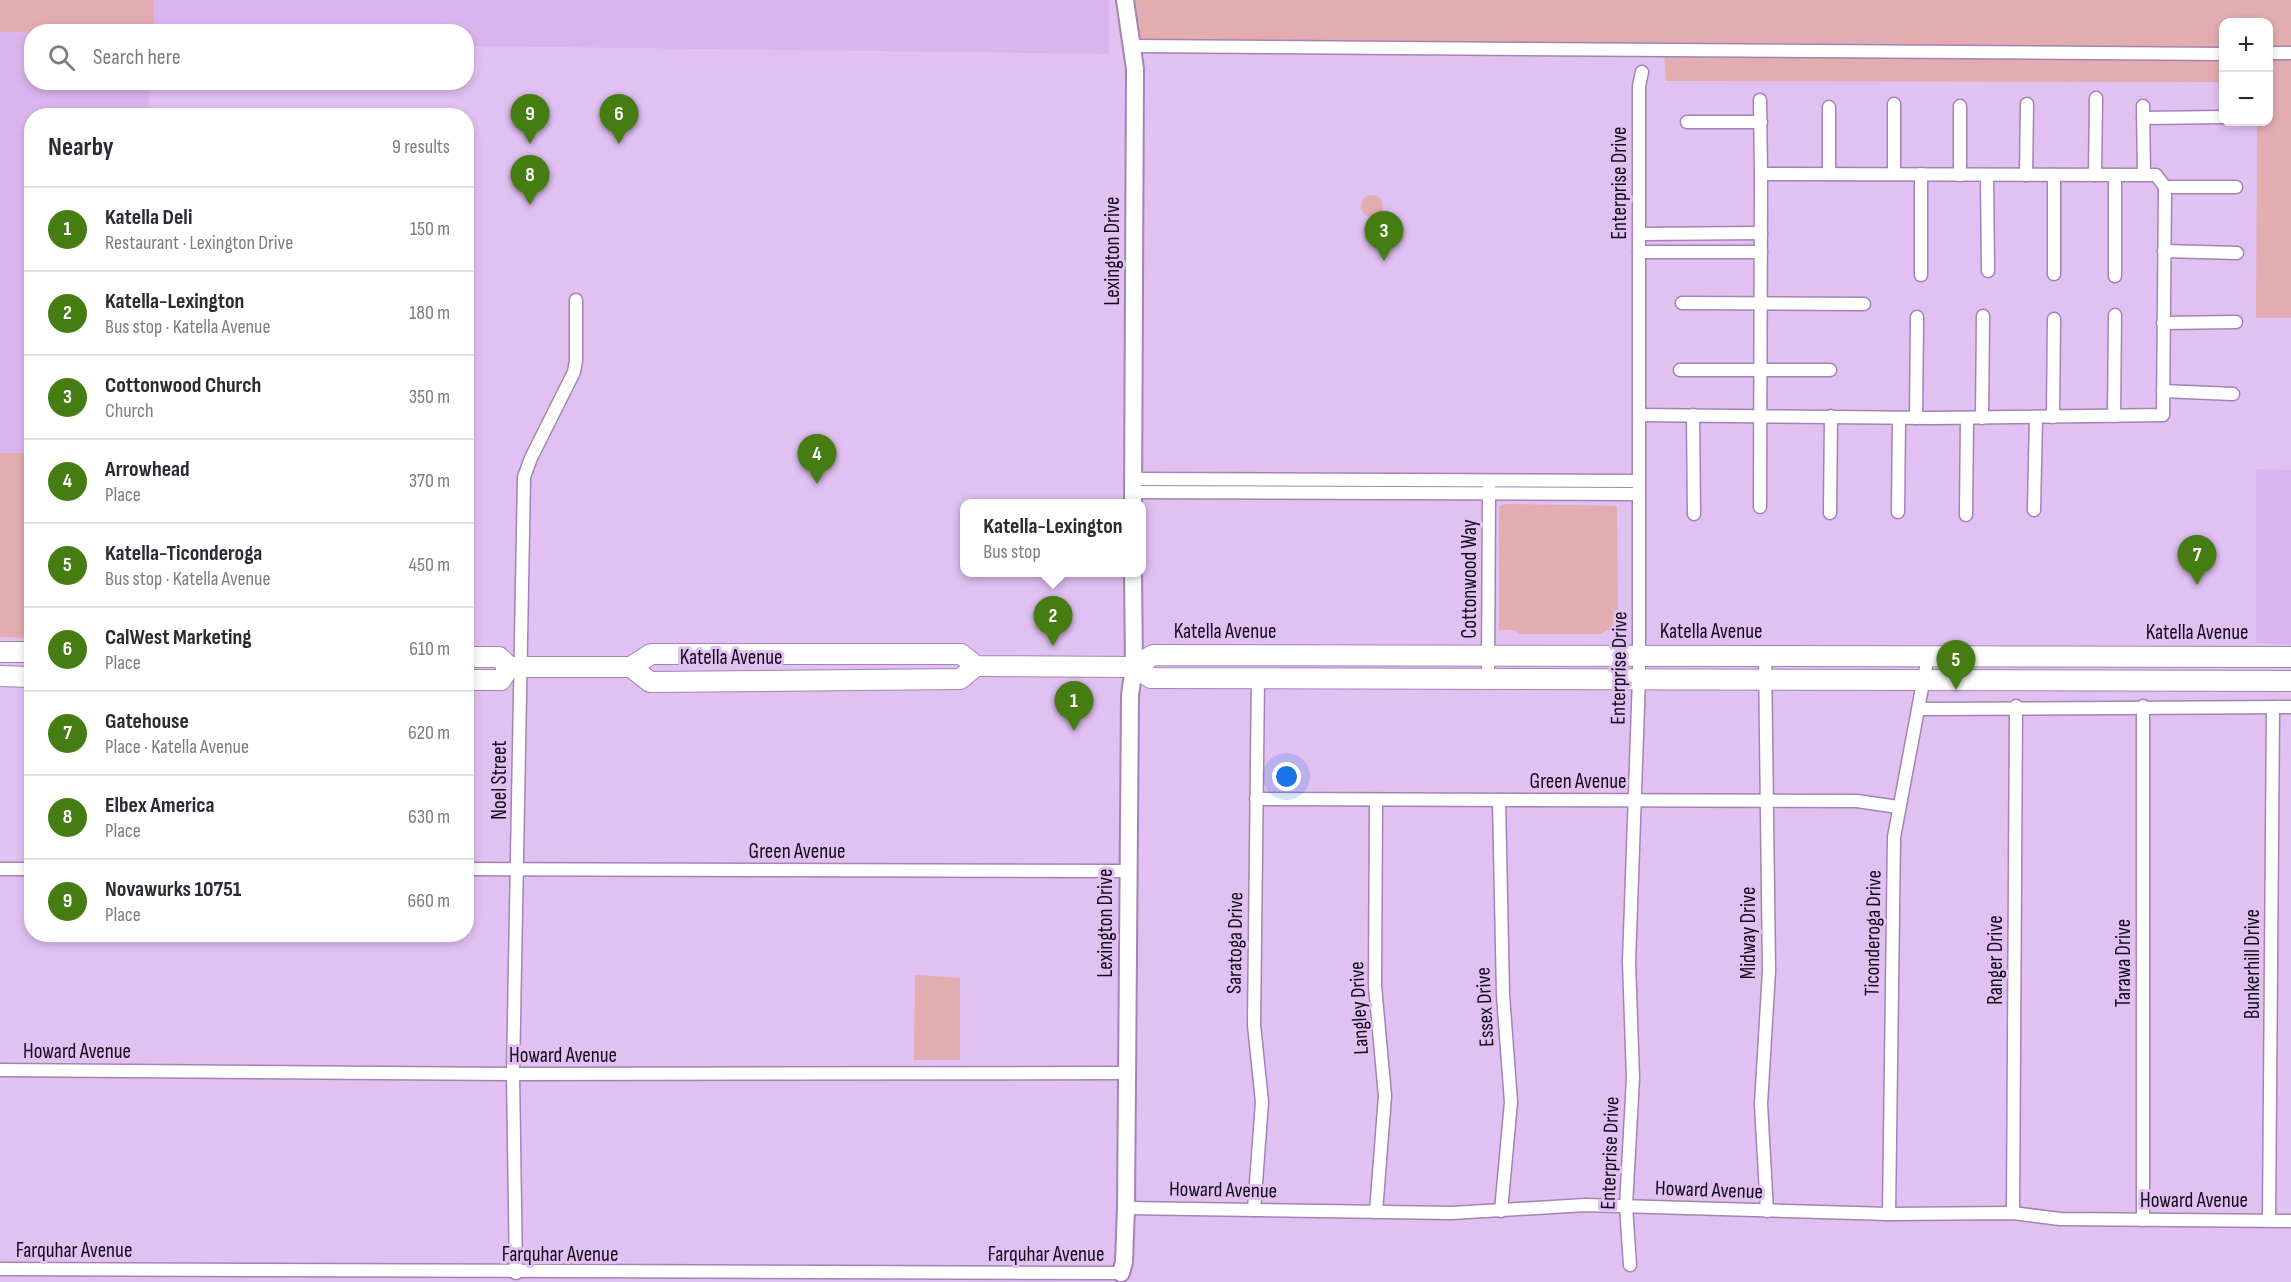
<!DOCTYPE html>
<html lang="en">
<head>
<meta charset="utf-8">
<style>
	:root { --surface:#fff; --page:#f7f7f7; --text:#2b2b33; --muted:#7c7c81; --line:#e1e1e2; --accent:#467d12 }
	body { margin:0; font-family:"Sofia Sans Condensed",sans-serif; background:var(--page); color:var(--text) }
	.controls { position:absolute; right:18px; top:18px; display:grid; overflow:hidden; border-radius:12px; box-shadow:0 3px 9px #0003 }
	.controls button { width:54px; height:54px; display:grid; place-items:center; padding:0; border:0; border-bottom:2px solid var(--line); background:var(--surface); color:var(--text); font:30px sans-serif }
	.you { position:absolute; left:1287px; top:777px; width:21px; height:21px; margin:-15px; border:4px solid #fff; border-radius:50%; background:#1a73e8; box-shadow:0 0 0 9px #1a73e833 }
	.badge { display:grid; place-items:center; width:39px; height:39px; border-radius:50%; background:var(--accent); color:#fff; font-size:20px; font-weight:700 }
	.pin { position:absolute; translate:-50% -50px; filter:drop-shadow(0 2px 3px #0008) }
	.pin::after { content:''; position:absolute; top:32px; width:21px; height:18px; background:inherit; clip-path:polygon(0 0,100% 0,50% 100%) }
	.popup { position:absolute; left:960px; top:499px; width:186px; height:78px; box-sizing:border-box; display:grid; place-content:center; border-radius:12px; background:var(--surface); filter:drop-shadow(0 2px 4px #0005); font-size:20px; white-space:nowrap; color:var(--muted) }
	.popup b { font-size:22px; color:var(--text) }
	.popup::after { content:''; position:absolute; left:50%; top:100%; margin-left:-12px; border:12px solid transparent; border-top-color:var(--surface) }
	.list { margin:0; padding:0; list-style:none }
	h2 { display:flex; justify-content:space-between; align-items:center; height:78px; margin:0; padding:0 24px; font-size:26px }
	h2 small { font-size:20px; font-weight:400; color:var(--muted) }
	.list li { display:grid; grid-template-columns:39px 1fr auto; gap:18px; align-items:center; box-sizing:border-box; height:84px; padding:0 24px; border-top:2px solid var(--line) }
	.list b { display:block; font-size:22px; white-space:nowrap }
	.list p { margin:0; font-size:20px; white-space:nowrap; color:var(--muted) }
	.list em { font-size:20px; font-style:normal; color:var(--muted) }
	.icon { flex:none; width:33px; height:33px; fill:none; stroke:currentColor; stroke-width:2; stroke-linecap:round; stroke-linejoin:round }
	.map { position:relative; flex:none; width:2291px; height:1282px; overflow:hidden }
	.search { position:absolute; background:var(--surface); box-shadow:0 3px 9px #0003; left:24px; top:24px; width:450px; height:66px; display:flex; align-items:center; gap:15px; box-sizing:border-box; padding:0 21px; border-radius:24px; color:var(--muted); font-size:22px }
	.panel { position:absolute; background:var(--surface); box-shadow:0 3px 9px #0003; left:24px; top:108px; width:450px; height:834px; border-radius:24px }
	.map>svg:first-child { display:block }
	.built { fill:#dab5ed }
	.green { fill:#e3acb0 }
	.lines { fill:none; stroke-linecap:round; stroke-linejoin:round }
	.street-casing { stroke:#a384b3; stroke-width:15 }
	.secondary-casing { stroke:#a384b3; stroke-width:20 }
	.primary-casing { stroke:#a384b3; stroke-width:22 }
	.street { stroke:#fff; stroke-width:12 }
	.secondary { stroke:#fff; stroke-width:16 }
	.primary { stroke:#fff; stroke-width:20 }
	.labels { text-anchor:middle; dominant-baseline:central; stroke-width:6; stroke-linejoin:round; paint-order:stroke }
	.street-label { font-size:21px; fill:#130818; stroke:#e1c0f2 }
</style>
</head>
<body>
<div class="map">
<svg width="2291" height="1282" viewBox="0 0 2291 1282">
	<rect width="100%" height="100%" fill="#e1c0f2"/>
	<!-- built -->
	<g class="built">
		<path d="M0,0H1109V54L467,46L466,32H32V82L149,83V115L32,116L31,453H0Z"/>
		<path d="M2256,469L2291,470V645L2256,643Z"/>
	</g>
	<!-- green -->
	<g class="green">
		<path d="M0,0H154V28L153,32H0Z"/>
		<path d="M1133,0H2291V318H2256L2257,122H2268V22H2224L2223,82L1666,81L1664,53L1144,51L1143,38H1138Z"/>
		<circle cx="1372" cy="206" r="11"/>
		<path d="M0,453H31V638L0,637Z"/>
		<path d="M1506,504L1617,506L1618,630H1606L1602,634H1519L1515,630H1499V506Z"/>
		<path d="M915,975L960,978V1060H914Z"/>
	</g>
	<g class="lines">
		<!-- street casing -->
		<g class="street-casing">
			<g id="street">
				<path d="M1131,46L2224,54"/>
				<path d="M2268,53H2291"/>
				<path d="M1760,100L1761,174"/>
				<path d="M1894,104V174"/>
				<path d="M1960,106V175"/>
				<path d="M2143,106L2144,175"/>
				<path d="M1829,107V174"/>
				<path d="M2143,118L2224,117"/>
				<path d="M1687,122H1761"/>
				<path d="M1921,174V275"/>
				<path d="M1987,175L1988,271"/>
				<path d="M2026,175L2027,104"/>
				<path d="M2054,175V274"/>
				<path d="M2095,175L2096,98"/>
				<path d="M2165,187H2236"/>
				<path d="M1639,234L1761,233"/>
				<path d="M2164,251L2237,253"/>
				<path d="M1639,252H1761"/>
				<path d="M2115,276V175"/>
				<path d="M1682,303L1864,304"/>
				<path d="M2163,323L2236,322"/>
				<path d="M1680,370H1830"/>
				<path d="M2163,391L2233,394"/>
				<path d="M1640,415L1933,418L2163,415L2165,187L2156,175L1761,174C1761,285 1761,396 1760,507"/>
				<path d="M1693,415L1694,514"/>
				<path d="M2114,416L2115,315"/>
				<path d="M2053,417L2054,319"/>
				<path d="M1916,418L1917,317"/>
				<path d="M1982,418L1983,316"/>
				<path d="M1133,479L1638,481"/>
				<path d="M1133,492L1638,494"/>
				<path d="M2034,510L2036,417"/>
				<path d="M1898,512L1899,418"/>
				<path d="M1830,513L1831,416"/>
				<path d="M1966,515L1967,418"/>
				<path d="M1765,655L1769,971L1761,1104L1767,1211"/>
				<path d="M1488,677L1489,488"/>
				<path d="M2143,706V1220"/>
				<path d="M1920,709L2291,707"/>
				<path d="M1256,799L1857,801L1898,807"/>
				<path d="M1499,800L1503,995L1511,1102L1501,1211"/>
				<path d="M0,869H32"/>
				<path d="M466,869L1127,871"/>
				<path d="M0,1070L513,1074L1125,1073"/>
				<path d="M1126,1208L1452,1213L1585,1205L1889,1214L2013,1213L2060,1219L2291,1221"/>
				<path d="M1254,1210L1262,1102L1254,1025L1258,676"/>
				<path d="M1376,1212L1385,1096L1375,986L1376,800"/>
				<path d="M2013,1213L2016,706"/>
				<path d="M1889,1214L1894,837L1928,656"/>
				<path d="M2269,1220L2273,707"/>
				<path d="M1630,1265L1626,1206L1633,1078L1629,962L1639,678V86L1642,72"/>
				<path d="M0,1269L1121,1273"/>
				<path d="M516,1273L513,1074L524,477L531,458L574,372L576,360V300"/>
			</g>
		</g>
		<!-- secondary casing -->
		<g class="secondary-casing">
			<g id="secondary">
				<path d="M1125,0L1135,69L1133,504"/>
				<path d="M1121,1273L1124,1262L1126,1208L1130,695L1134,667L1133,572"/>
			</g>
		</g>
		<!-- primary casing -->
		<g class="primary-casing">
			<g id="primary">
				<path d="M0,652H32"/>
				<path d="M466,657H499L509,667H631L651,654H961L976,666L1134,667L1151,678L2291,681"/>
				<path d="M631,667L650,682L960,679L976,666"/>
				<path d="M1134,667L1153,655L2291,657"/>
				<path d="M0,676L32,677"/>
				<path d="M466,680H501L509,667"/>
			</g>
		</g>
		<!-- street -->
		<use href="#street" class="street"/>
		<!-- secondary -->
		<use href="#secondary" class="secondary"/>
		<!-- primary -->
		<use href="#primary" class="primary"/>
	</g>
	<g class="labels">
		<!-- street labels -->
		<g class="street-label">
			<text transform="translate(1619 183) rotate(-90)">Enterprise Drive</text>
			<text transform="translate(1112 251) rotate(-90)">Lexington Drive</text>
			<text transform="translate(1469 579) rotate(-90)">Cottonwood Way</text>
			<text x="1225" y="631">Katella Avenue</text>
			<text x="1711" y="631">Katella Avenue</text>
			<text x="2197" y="632">Katella Avenue</text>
			<text x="731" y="657">Katella Avenue</text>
			<text transform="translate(1619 668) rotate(-89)">Enterprise Drive</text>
			<text transform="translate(499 780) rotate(-90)">Noel Street</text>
			<text x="1578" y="781">Green Avenue</text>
			<text x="797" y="851">Green Avenue</text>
			<text transform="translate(1105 923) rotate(-90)">Lexington Drive</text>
			<text transform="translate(1748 933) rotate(-90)">Midway Drive</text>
			<text transform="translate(1873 933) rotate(-89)">Ticonderoga Drive</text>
			<text transform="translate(1235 943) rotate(-89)">Saratoga Drive</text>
			<text transform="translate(1995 960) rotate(-90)">Ranger Drive</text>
			<text transform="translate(2123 963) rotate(-90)">Tarawa Drive</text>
			<text transform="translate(2252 964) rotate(-90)">Bunkerhill Drive</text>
			<text transform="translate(1485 1007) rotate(-93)">Essex Drive</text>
			<text transform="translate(1359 1008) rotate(-93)">Langley Drive</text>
			<text x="77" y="1051">Howard Avenue</text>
			<text x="563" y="1055">Howard Avenue</text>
			<text transform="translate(1610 1153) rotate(-88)">Enterprise Drive</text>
			<text transform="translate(1223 1190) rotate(1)">Howard Avenue</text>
			<text transform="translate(1709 1190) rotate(2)">Howard Avenue</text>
			<text x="2194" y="1200">Howard Avenue</text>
			<text x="74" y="1250">Farquhar Avenue</text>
			<text x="560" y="1254">Farquhar Avenue</text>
			<text x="1046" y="1254">Farquhar Avenue</text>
		</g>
	</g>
</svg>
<div class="controls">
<button>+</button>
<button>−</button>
</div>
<div class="you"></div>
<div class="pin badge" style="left:1074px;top:731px">1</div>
<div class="pin badge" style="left:1053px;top:646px">2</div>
<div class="popup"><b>Katella-Lexington</b>Bus stop</div>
<div class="pin badge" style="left:1384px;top:261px">3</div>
<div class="pin badge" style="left:817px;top:484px">4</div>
<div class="pin badge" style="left:1956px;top:690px">5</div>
<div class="pin badge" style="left:619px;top:144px">6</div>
<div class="pin badge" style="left:2197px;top:585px">7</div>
<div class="pin badge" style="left:530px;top:205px">8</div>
<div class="pin badge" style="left:530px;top:144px">9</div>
<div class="search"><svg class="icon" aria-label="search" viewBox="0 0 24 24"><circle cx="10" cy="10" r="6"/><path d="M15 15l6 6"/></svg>Search here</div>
<section class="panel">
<h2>Nearby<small>9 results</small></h2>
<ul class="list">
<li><span class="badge">1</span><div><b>Katella Deli</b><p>Restaurant · Lexington Drive</p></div><em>150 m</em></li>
<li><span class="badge">2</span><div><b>Katella-Lexington</b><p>Bus stop · Katella Avenue</p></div><em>180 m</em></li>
<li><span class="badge">3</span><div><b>Cottonwood Church</b><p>Church</p></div><em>350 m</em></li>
<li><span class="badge">4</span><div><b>Arrowhead</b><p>Place</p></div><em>370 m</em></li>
<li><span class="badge">5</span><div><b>Katella-Ticonderoga</b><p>Bus stop · Katella Avenue</p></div><em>450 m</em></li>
<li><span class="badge">6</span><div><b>CalWest Marketing</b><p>Place</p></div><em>610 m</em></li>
<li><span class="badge">7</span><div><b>Gatehouse</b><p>Place · Katella Avenue</p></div><em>620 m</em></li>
<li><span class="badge">8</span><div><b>Elbex America</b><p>Place</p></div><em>630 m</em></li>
<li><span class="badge">9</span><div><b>Novawurks 10751</b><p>Place</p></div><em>660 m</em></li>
</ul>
</section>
</div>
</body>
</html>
